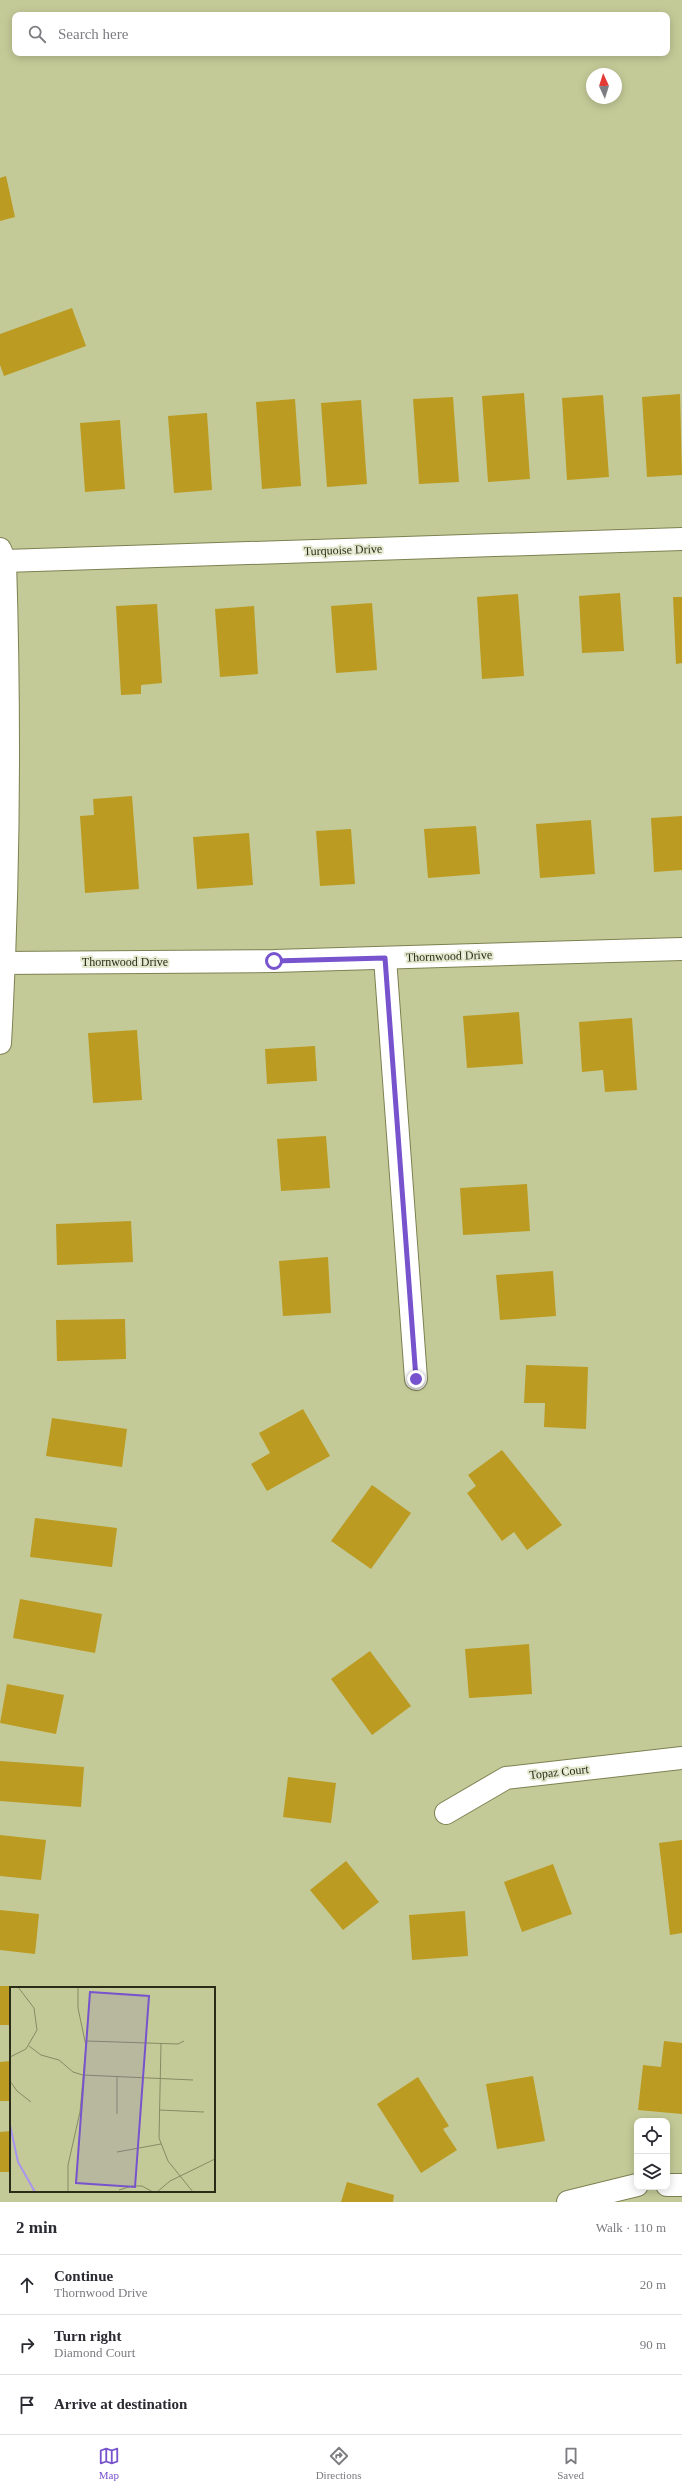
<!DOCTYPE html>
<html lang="en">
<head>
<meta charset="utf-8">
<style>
	:root { --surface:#fff; --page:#f7f7f7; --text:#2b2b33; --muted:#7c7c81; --line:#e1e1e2; --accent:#7753cd }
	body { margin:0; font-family:Georgia,serif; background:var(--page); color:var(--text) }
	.controls { position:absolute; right:12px; bottom:12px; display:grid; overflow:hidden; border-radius:8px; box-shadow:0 2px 10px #0003 }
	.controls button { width:36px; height:36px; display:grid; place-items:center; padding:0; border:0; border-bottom:1px solid var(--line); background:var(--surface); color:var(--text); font:20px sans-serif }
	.compass { position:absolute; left:586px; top:68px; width:36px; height:36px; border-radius:50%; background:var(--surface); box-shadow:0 2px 10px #0003; rotate:356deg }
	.stop { position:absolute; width:12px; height:12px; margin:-9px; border:3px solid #7753cd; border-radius:50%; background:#fff }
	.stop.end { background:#7753cd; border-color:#fff; box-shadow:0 1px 4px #0008 }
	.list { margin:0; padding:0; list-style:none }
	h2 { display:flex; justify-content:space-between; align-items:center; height:52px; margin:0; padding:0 16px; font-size:17px }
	h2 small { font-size:13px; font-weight:400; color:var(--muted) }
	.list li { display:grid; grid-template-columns:26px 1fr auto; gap:12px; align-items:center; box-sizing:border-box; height:60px; padding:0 16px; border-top:1px solid var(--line) }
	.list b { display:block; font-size:15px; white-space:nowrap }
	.list p { margin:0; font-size:13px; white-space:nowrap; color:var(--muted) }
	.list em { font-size:13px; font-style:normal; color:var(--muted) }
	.icon { flex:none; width:22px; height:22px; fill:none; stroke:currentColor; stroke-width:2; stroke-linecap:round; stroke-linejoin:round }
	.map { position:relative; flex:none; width:682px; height:2202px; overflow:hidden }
	.search { position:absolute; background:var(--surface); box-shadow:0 2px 10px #0003; left:12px; right:12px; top:12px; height:44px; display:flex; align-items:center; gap:10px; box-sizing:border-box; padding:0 14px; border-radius:8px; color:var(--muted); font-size:15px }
	.sheet { height:232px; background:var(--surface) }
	nav { display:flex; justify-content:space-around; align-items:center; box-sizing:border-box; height:56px; border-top:1px solid var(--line); background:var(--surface); font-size:11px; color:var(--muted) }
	nav a { display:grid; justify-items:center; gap:2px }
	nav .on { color:var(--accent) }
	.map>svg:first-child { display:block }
	.building { fill:#bb9b21 }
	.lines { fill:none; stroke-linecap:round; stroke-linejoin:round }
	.minor-casing { stroke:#7d8151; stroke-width:24 }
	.minor { stroke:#fff; stroke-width:22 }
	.route { stroke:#7753cd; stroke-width:5 }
	.labels { text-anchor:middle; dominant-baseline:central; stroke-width:4; stroke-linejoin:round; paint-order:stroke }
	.street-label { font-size:12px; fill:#2a2c17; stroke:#e4e8ce }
	.inset-river { fill:none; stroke:#a894f1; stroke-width:2 }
	.inset-road { fill:none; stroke:#868b64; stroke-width:1 }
	.view { fill:#7753cd; fill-opacity:0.15; stroke:#7753cd; stroke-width:2 }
	.inset-edge { fill:none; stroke:#2a2c17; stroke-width:2 }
</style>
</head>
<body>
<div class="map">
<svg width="682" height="2202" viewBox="0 0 682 2202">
	<rect width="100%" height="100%" fill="#c4ca97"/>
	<!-- building -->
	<g class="building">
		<path d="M6,176L15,217L0,221V178Z"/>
		<path d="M72,308L86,346L4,376L0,365V334Z"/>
		<path d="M524,393L530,479L488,482L482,396Z"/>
		<path d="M680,394L682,475L647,477L642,397Z"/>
		<path d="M603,395L609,477L567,480L562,398Z"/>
		<path d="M453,397L459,482L419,484L413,399Z"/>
		<path d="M295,399L301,486L262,489L256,402Z"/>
		<path d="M361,400L367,484L327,487L321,403Z"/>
		<path d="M207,413L212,490L174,493L168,416Z"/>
		<path d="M120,420L125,489L85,492L80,423Z"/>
		<path d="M620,593L624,651L582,653L579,596Z"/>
		<path d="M518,594L524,676L482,679L477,597Z"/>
		<path d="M673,597H682V663L676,664Z"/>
		<path d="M372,603L377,670L336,673L331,606Z"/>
		<path d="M157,604L162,683L141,685V694L121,695L116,606Z"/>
		<path d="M254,606L258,674L220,677L215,609Z"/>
		<path d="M132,796L139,889L85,893L80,816L94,815L93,799Z"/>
		<path d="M682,816V870L654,872L651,818Z"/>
		<path d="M591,820L595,874L540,878L536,824Z"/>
		<path d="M476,826L480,874L428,878L424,829Z"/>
		<path d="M351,829L355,884L320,886L316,831Z"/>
		<path d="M249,833L253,885L197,889L193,837Z"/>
		<path d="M519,1012L523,1064L467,1068L463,1016Z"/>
		<path d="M632,1018L637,1090L605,1092L603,1070L582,1072L579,1022Z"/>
		<path d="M137,1030L142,1100L93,1103L88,1033Z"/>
		<path d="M315,1046L317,1081L267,1084L265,1049Z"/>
		<path d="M326,1136L330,1188L281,1191L277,1139Z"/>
		<path d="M527,1184L530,1231L463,1235L460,1188Z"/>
		<path d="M131,1221L133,1262L57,1265L56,1224Z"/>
		<path d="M328,1257L331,1313L283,1316L279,1261Z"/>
		<path d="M553,1271L556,1316L500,1320L496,1275Z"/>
		<path d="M125,1319L126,1359L57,1361L56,1320Z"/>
		<path d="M526,1365L588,1367L586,1429L544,1427L545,1403H524Z"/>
		<path d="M303,1409L330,1456L267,1491L251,1464L270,1453L259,1433Z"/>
		<path d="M52,1418L127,1429L122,1467L46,1456Z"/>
		<path d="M502,1450L562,1525L527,1550L514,1532L502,1541L467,1493L476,1486L468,1475Z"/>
		<path d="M372,1485L411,1513L371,1569L331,1541Z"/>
		<path d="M35,1518L117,1528L112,1567L30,1557Z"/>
		<path d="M20,1599L102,1614L95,1653L13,1638Z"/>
		<path d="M529,1644L532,1694L469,1698L465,1649Z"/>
		<path d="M370,1651L411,1706L372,1735L331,1679Z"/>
		<path d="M7,1684L64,1695L56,1734L0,1723Z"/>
		<path d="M0,1761L84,1767L81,1807L0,1801Z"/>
		<path d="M288,1777L336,1783L331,1823L283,1817Z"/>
		<path d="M0,1835L46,1840L41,1880L0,1876Z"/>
		<path d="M682,1840V1933L670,1935L659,1843Z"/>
		<path d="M346,1861L379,1902L343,1930L310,1890Z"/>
		<path d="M553,1864L572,1914L522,1932L504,1882Z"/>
		<path d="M0,1910L39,1914L35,1954L0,1950Z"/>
		<path d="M465,1911L468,1956L412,1960L409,1915Z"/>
		<path d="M0,1986H39V1988H11V2025H0Z"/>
		<path d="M664,2041L682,2043V2114L638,2110L643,2065L661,2067Z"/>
		<path d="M11,2061V2101H0V2062Z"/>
		<path d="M533,2076L545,2141L497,2149L486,2084Z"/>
		<path d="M418,2077L449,2126L443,2129L457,2150L421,2173L377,2104Z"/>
		<path d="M11,2131V2172H0V2132Z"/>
		<path d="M347,2182L394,2195L393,2202H341Z"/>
	</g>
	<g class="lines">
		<!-- minor casing -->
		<g class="minor-casing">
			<g id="minor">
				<path d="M0,549L5,561C10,721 9,883 0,1043"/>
				<path d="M5,561L682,539"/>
				<path d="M385,958L416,1379"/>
				<path d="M0,963L274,961L682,949"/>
				<path d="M446,1813L506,1778L682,1758"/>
				<path d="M667,2185H682"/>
				<path d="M568,2202L637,2185"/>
			</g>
		</g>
		<!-- minor -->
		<use href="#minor" class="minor"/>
	</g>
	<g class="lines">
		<!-- route -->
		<path class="route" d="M274,961L385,958L416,1379"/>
	</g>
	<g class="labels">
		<!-- street labels -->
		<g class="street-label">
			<text transform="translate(343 550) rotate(-2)">Turquoise Drive</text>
			<text transform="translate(449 956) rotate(-2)">Thornwood Drive</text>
			<text x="125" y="962">Thornwood Drive</text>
			<text transform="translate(559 1772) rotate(-6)">Topaz Court</text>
		</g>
	</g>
	<!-- overview -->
	<g transform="translate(10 1987)">
		<rect width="205" height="205" fill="#c4ca97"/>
		<path class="inset-river" d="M0,138L8,175L25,205"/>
		<path class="inset-road" d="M77,54L168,57L174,54M151,56L149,151L158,174L183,205M19,59L31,68L49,73L63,85L73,88L183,93M0,70L16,62L27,43L24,21L8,0M107,90V127M0,94L7,104L21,115M149,123L194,125M107,165L151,157M109,203L122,199H132L143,205M58,205V178L70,125L76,59L68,21V0M147,205L160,194L205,172"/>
		<path class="view" d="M80,5L139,9L125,200L66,196Z"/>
		<rect width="205" height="205" class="inset-edge"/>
	</g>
</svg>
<div class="controls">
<button><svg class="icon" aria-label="locate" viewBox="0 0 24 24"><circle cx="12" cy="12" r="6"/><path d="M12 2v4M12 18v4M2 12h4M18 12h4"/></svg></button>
<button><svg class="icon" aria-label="layers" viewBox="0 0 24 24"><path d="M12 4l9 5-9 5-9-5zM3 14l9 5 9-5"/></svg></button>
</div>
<svg class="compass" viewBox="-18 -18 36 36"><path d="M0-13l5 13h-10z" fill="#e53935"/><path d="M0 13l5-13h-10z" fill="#7c7c81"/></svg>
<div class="stop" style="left:274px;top:961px"></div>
<div class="stop end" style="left:416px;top:1379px"></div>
<div class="search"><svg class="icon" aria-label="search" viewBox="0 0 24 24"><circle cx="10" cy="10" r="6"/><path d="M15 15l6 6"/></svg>Search here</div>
</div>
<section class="sheet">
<h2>2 min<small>Walk · 110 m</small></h2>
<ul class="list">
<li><svg class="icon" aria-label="ahead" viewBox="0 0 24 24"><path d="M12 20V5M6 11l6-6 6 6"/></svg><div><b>Continue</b><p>Thornwood Drive</p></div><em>20 m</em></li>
<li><svg class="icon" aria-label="right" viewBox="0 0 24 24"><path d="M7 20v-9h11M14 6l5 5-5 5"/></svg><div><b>Turn right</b><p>Diamond Court</p></div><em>90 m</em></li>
<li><svg class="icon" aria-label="arrive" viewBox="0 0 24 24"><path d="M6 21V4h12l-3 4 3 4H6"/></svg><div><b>Arrive at destination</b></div></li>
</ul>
</section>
<nav>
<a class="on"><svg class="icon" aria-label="map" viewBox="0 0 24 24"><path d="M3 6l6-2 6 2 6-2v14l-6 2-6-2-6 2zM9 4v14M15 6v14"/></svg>Map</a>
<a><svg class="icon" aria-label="directions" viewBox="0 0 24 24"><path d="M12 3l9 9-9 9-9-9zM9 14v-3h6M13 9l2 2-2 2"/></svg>Directions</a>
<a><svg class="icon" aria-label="saved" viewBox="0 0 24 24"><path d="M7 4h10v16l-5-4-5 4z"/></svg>Saved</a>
</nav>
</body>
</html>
